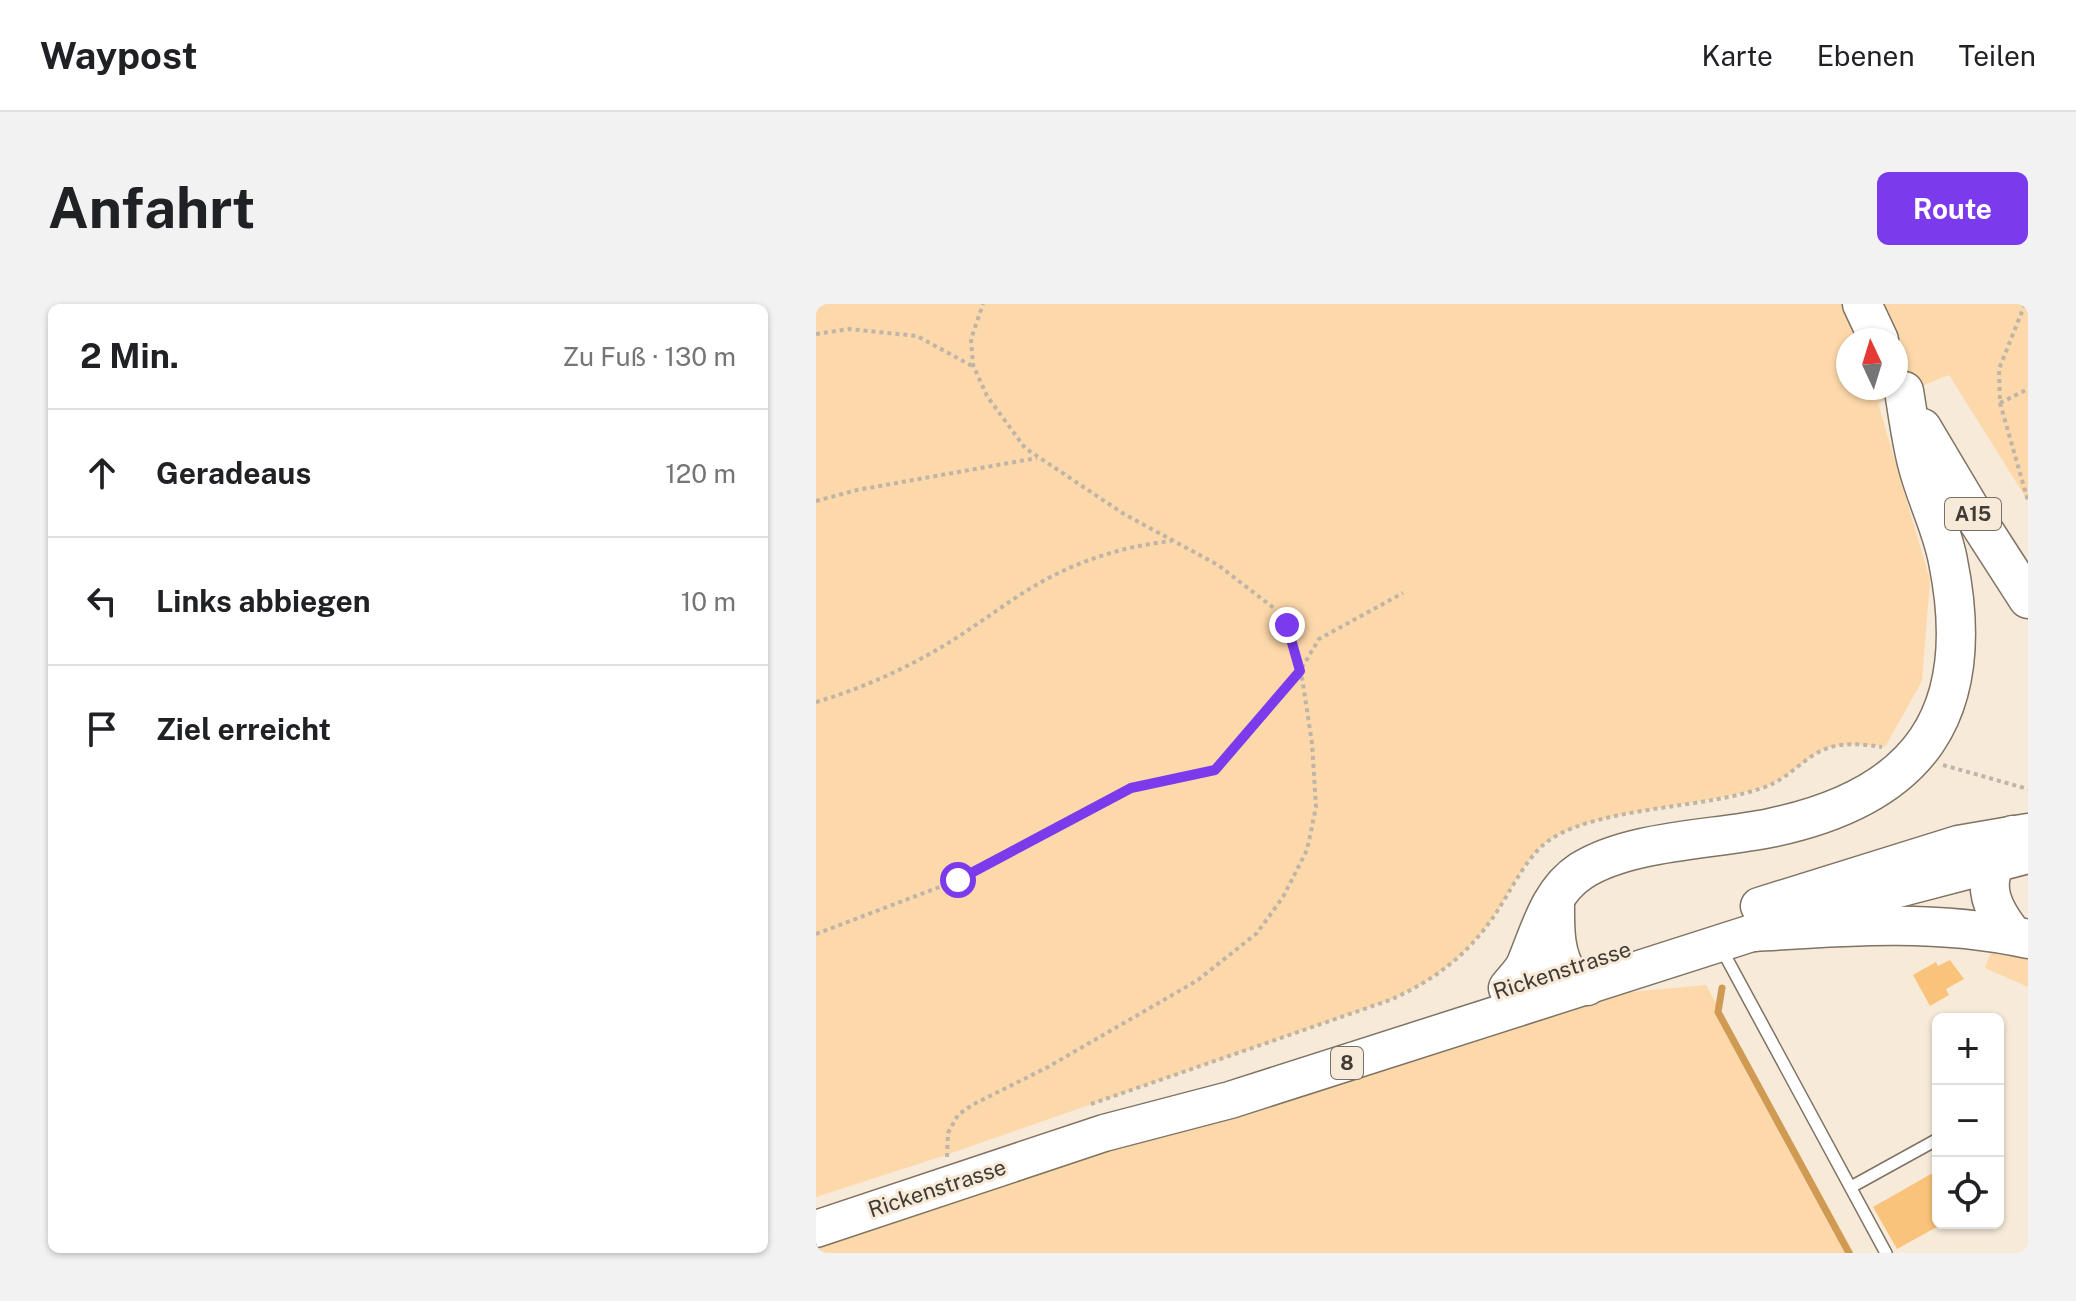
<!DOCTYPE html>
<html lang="de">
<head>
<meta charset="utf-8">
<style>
	:root { --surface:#fff; --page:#f2f2f2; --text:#202124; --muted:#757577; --line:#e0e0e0; --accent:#7c3aed }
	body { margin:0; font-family:"Public Sans",sans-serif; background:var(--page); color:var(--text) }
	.controls { position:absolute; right:24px; bottom:24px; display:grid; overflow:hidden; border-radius:12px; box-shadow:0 2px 6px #0004 }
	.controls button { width:72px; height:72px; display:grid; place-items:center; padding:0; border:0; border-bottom:2px solid var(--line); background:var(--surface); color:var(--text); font:40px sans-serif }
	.compass { position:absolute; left:1020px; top:24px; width:72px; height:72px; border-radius:50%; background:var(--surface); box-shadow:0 2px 6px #0004; rotate:356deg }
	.stop { position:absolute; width:24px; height:24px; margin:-18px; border:6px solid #7c3aed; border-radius:50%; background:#fff }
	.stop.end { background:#7c3aed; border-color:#fff; box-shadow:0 2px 8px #0008 }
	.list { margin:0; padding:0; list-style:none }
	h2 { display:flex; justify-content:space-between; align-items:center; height:104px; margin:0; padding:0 32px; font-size:34px }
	h2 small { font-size:26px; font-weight:400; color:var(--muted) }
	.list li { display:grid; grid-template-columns:52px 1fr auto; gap:24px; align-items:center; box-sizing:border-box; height:128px; padding:0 32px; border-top:2px solid var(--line) }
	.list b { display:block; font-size:30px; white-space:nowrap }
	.list em { font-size:26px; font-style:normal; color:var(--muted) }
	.icon { flex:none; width:44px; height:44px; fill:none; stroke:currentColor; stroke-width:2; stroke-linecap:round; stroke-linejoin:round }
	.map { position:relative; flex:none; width:1212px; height:949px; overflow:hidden; border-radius:12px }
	header { display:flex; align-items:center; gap:48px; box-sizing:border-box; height:112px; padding:0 40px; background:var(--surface); border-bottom:2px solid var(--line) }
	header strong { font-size:38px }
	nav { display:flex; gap:44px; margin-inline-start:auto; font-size:28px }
	.intro { display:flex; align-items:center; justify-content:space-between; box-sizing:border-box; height:192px; padding:0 48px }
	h1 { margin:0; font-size:56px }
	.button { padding:20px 36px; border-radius:12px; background:var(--accent); color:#fff; font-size:28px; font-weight:700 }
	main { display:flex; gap:48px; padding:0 48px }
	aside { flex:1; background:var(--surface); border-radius:12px; box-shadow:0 2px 6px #0004 }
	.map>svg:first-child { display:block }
	.green { fill:#fdd8aa; fill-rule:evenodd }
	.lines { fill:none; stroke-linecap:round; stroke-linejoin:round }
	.stream { stroke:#cf9a53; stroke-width:7 }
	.building { fill:#fac37b }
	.service-casing { stroke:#7f7364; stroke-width:14 }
	.primary-casing { stroke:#7f7364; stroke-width:39 }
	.trunk-casing { stroke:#7f7364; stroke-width:41 }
	.path { stroke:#bfb5a7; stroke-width:4; stroke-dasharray:4 4; stroke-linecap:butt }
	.service { stroke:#fff; stroke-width:11 }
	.primary { stroke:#fff; stroke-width:36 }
	.trunk { stroke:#fff; stroke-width:38 }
	.route { stroke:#7c3aed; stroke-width:10 }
	.labels { text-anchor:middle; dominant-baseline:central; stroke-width:6; stroke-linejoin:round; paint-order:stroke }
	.shield { fill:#f7ead9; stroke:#777066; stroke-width:2 }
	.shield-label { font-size:20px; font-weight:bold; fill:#403b34 }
	.street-label { font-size:22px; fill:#403b34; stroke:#f7ead9 }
</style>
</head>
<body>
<header>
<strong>Waypost</strong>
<nav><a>Karte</a><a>Ebenen</a><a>Teilen</a></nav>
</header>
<div class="intro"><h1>Anfahrt</h1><a class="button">Route</a></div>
<main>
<aside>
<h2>2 Min.<small>Zu Fuß · 130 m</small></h2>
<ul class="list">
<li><svg class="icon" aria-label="ahead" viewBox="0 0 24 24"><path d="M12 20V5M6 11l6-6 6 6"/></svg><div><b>Geradeaus</b></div><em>120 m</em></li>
<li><svg class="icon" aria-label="left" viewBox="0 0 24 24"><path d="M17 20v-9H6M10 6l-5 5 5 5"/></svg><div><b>Links abbiegen</b></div><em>10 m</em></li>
<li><svg class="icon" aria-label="arrive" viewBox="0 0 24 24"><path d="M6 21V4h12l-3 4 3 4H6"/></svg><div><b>Ziel erreicht</b></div></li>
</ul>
</aside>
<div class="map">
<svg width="1212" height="949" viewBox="0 0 1212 949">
	<rect width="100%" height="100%" fill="#f7ead9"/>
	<!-- green -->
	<g class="green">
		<path d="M0,0H1212V197L1133,71L1062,99L1114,276L1106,377L1069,443C1045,440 1018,437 998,451C983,461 970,474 952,481C894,504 767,503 725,543C708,559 696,583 684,603C656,647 622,675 574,696L130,851L0,893ZM1032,36H1080V84H1032Z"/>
		<path d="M1176,645L1212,654V683L1169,664Z"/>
		<path d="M890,681L1038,949H0V940L253,854L792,690Z"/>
	</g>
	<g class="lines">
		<!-- stream -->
		<path class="stream" d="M906,684L902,708L1033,949"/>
	</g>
	<!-- building -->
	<g class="building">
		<path d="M1134,656L1148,675L1130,685L1133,691L1114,702L1097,671L1120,658L1122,662Z"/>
		<path d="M1122,866V919H1128L1081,945L1057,903Z"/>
	</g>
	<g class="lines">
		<!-- service casing -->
		<g class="service-casing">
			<g id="service">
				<path d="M905,644L1070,949"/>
				<path d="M1035,883L1122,835"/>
			</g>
		</g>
		<!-- primary casing -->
		<g class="primary-casing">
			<g id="primary">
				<path d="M943,602L1142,540L1212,528"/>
				<path d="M0,925L288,829L414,796L939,628L1078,586L1212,551"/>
			</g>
		</g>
		<!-- trunk casing -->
		<g class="trunk-casing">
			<g id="trunk">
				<path d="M1046,0L1063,36"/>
				<path d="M1106,124L1156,208L1212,295"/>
				<path d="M739,595C739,619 737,652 754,672C758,677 766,680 771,682"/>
				<path d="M939,628C1030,622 1122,615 1212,635"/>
				<path d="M1197,631C1166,593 1166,570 1197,531"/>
				<path d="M692,684C698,676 706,669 710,660C724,627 733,588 765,567C814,536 896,536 954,524C1104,493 1163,410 1132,257C1126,224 1109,192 1101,159C1095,135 1092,111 1088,87"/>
			</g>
		</g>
		<!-- path -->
		<g class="path">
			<path d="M1209,0L1183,65L1184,99L1212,197"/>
			<path d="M0,30L33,25L101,32L158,63"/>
			<path d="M1184,99L1212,85"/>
			<path d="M0,197L41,186L221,154"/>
			<path d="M0,398C45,385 89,365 129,341C162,321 193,296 227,277C267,255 310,242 355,237"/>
			<path d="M1127,461L1212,485"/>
			<path d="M0,630L142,576L315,484L399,466L484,367L503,335L587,289"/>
			<path d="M275,800L574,696C619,676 653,650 680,609C694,588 706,562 724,544C768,500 897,507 956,480C973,472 985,458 1001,449C1021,437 1044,440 1066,443"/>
			<path d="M131,853L132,829L142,811L156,801L232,763L382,676L441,629L467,593L491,546L500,503L496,439L486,374L471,321L459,305L402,261L308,210L209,144L171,92L157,61L155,35L167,0"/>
		</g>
		<!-- service -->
		<use href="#service" class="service"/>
		<!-- primary -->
		<use href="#primary" class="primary"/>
		<!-- trunk -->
		<use href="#trunk" class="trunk"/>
	</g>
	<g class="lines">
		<!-- route -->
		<path class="route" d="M142,576L315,484L399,466L484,367L471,321"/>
	</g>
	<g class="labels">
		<!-- shield labels -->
		<g class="shield">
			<rect x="1129" y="194" width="56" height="32" rx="6"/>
			<rect x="515" y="743" width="32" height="32" rx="6"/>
		</g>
		<g class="shield-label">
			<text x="1157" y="210">A15</text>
			<text x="531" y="759">8</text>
		</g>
		<!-- street labels -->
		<g class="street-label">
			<text transform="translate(746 666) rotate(-18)">Rickenstrasse</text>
			<text transform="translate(121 884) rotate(-18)">Rickenstrasse</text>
		</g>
	</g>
</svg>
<div class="controls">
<button>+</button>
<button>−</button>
<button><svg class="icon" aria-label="locate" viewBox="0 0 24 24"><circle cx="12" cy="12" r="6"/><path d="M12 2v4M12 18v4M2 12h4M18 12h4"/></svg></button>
</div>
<svg class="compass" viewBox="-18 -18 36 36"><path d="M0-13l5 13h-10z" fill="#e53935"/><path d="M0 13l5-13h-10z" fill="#757577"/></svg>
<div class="stop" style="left:142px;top:576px"></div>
<div class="stop end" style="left:471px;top:321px"></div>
</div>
</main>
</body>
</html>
